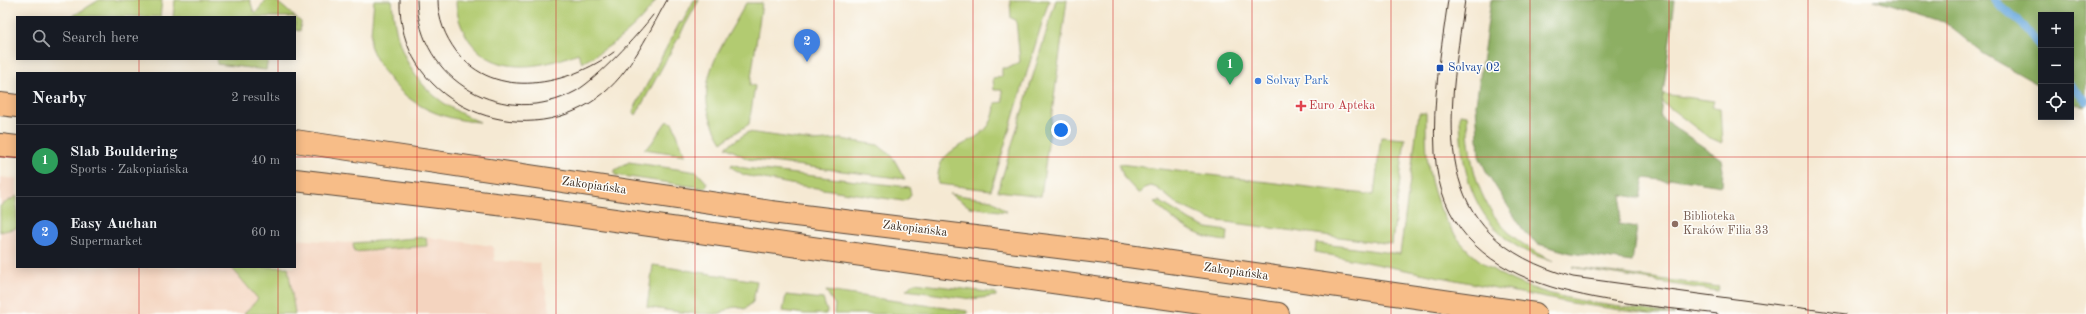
<!DOCTYPE html>
<html lang="en">
<head>
<meta charset="utf-8">
<style>
	:root { --surface:#171b24; --page:#20242c; --text:#f1f3f6; --muted:#9ea1a6; --line:#363941; --accent:#8c9099 }
	body { margin:0; font-family:"Old Standard TT",serif; background:var(--page); color:var(--text) }
	.controls { position:absolute; right:12px; top:12px; display:grid; overflow:hidden; border-radius:0px; box-shadow:0 2px 10px #0003 }
	.controls button { width:36px; height:36px; display:grid; place-items:center; padding:0; border:0; border-bottom:1px solid var(--line); background:var(--surface); color:var(--text); font:20px sans-serif }
	.you { position:absolute; left:1061px; top:130px; width:14px; height:14px; margin:-10px; border:3px solid #fff; border-radius:50%; background:#1a73e8; box-shadow:0 0 0 6px #1a73e833 }
	.badge { display:grid; place-items:center; width:26px; height:26px; border-radius:50%; background:var(--accent); color:#fff; font-size:13px; font-weight:700 }
	.pin { position:absolute; translate:-50% -33px; filter:drop-shadow(0 1px 2px #0008) }
	.pin::after { content:''; position:absolute; top:21px; width:14px; height:12px; background:inherit; clip-path:polygon(0 0,100% 0,50% 100%) }
	.list { margin:0; padding:0; list-style:none }
	h2 { display:flex; justify-content:space-between; align-items:center; height:52px; margin:0; padding:0 16px; font-size:17px }
	h2 small { font-size:13px; font-weight:400; color:var(--muted) }
	.list li { display:grid; grid-template-columns:26px 1fr auto; gap:12px; align-items:center; box-sizing:border-box; height:72px; padding:0 16px; border-top:1px solid var(--line) }
	.list b { display:block; font-size:15px; white-space:nowrap }
	.list p { margin:0; font-size:13px; white-space:nowrap; color:var(--muted) }
	.list em { font-size:13px; font-style:normal; color:var(--muted) }
	.icon { flex:none; width:22px; height:22px; fill:none; stroke:currentColor; stroke-width:2; stroke-linecap:round; stroke-linejoin:round }
	.map { position:relative; flex:none; width:2086px; height:314px; overflow:hidden }
	.search { position:absolute; background:var(--surface); box-shadow:0 2px 10px #0003; left:16px; top:16px; width:280px; height:44px; display:flex; align-items:center; gap:10px; box-sizing:border-box; padding:0 14px; border-radius:0px; color:var(--muted); font-size:15px }
	.panel { position:absolute; background:var(--surface); box-shadow:0 2px 10px #0003; left:16px; top:72px; width:280px; height:196px; border-radius:0px }
	.map>svg:first-child { display:block }
	.built { fill:#f4d4bf }
	.green { fill:#b2cb71; stroke:#767a48 }
	.forest { fill:#8daf63; stroke:#646c40 }
	.lines { fill:none; stroke-linecap:round; stroke-linejoin:round }
	.stream { stroke:#6caade; stroke-width:8 }
	.primary-casing { stroke:#574739; stroke-width:24 }
	.primary { stroke:#f7bd88; stroke-width:22 }
	.tram { stroke:#3b2a1e; stroke-width:1 }
	.grid { fill:none; stroke:#d62828; stroke-width:1; stroke-opacity:0.55 }
	.transit-dot { fill:#1a4fb4; stroke:#fdfcf7; stroke-width:1.5 }
	.shop-dot { fill:#3f7fe0; stroke:#fdfcf7; stroke-width:1.5 }
	.health-dot { fill:#e0444e; stroke:#fdfcf7; stroke-width:1.5 }
	.education-dot { fill:#8d6e63; stroke:#fdfcf7; stroke-width:1.5 }
	.labels { text-anchor:middle; dominant-baseline:central; stroke-width:3; stroke-linejoin:round; paint-order:stroke }
	.transit-label { font-size:12px; fill:#164399; stroke:#fdfcf7; text-anchor:start }
	.shop-label { font-size:12px; fill:#366cbe; stroke:#fdfcf7; text-anchor:start }
	.health-label { font-size:12px; fill:#be3a42; stroke:#fdfcf7; text-anchor:start }
	.street-label { font-size:12px; fill:#3b2a1e; stroke:#fdfcf7 }
	.education-label { font-size:12px; fill:#785e54; stroke:#fdfcf7; text-anchor:start }
</style>
</head>
<body>
<div class="map">
<svg width="2086" height="314" viewBox="0 0 2086 314">
	<rect width="100%" height="100%" fill="#fdfcf7"/>
	<filter id="ink" filterUnits="userSpaceOnUse"><feTurbulence type="fractalNoise" baseFrequency=".025" numOctaves="2"/><feDisplacementMap in="SourceGraphic" scale="8" xChannelSelector="R" yChannelSelector="G"/><feConvolveMatrix kernelMatrix="1 2 1 2 8 2 1 2 1" color-interpolation-filters="sRGB"/></filter>
	<filter id="wash" filterUnits="userSpaceOnUse"><feTurbulence type="fractalNoise" baseFrequency=".012" numOctaves="4" result="noise"/><feDisplacementMap in="SourceGraphic" scale="16" xChannelSelector="R" yChannelSelector="G"/><feGaussianBlur stdDeviation="0.9" result="paint"/><feColorMatrix in="noise" values="0 0 0 0 0 0 0 0 0 0 0 0 0 0 0 0 0 1.4 0 .05"/><feComposite in="paint" operator="in"/></filter>
	<g filter="url(#wash)">
		<rect width="100%" height="100%" fill="#f5e9d3"/>
		<!-- built -->
		<path class="built" d="M0,177L17,179V267H295V239L345,243L426,237L493,246L495,261L539,263L551,314H0Z"/>
		<!-- green -->
		<g class="green">
			<path d="M99,0H162L160,17L73,16Z"/>
			<path d="M175,0H250L253,10L256,13L266,0H275L301,22L300,31L295,30V17H173Z"/>
			<path d="M374,0H392C396,62 422,99 480,122C440,120 405,104 383,70C378,62 373,54 370,45Z"/>
			<path d="M456,0H656C638,28 610,47 582,63L578,53C542,68 495,77 469,40C461,28 456,15 456,0Z"/>
			<path d="M694,0H699L636,115L633,111L680,22L682,23Z"/>
			<path d="M1010,0H1049L991,190L938,184C933,135 995,152 995,103L1003,102L1002,90H994L993,78L1002,77V68H1009L1020,62L1016,20L1011,18Z"/>
			<path d="M1056,0H1067L1041,196L998,191Z"/>
			<path d="M746,3H762L750,85L755,86L749,124L722,142C687,86 719,54 746,3Z"/>
			<path d="M217,59H268L266,70L217,64Z"/>
			<path d="M1663,94L1714,101L1712,107L1720,108L1722,143L1708,137L1662,102Z"/>
			<path d="M1419,113H1426C1426,132 1426,152 1429,171C1452,297 1573,300 1675,314H1650L1571,303L1315,252L1316,243L1400,254Z"/>
			<path d="M1460,114L1467,115C1470,183 1486,231 1553,261C1480,243 1460,181 1460,114Z"/>
			<path d="M669,121L673,124L685,155L644,149L651,144L666,122Z"/>
			<path d="M748,132L813,141L841,139L878,145L892,156L905,179L748,159L726,147Z"/>
			<path d="M1381,137L1405,139L1392,244L1211,220L1177,204L1157,188L1151,186L1145,188L1139,194L1124,178L1119,164L1374,195Z"/>
			<path d="M629,162L697,172L707,183V186L704,188L615,175V170Z"/>
			<path d="M732,164L744,168L909,187L911,194L909,198L903,201L790,184L744,175L731,167Z"/>
			<path d="M950,194L992,200L1007,212L970,207Z"/>
			<path d="M17,196V228L0,232V206Z"/>
			<path d="M1159,201L1191,221L1207,228L1228,231L1227,241C1197,239 1175,222 1154,202Z"/>
			<path d="M426,237L427,246L354,252L353,243Z"/>
			<path d="M653,265L757,281L753,302L745,309C728,303 728,313 716,314C693,314 669,311 647,307Z"/>
			<path d="M231,267H288L295,314H244L258,299Z"/>
			<path d="M1572,267L1719,287L1718,291L1658,282V281Z"/>
			<path d="M914,283L996,293V296L972,299L906,290Z"/>
			<path d="M826,291L967,311V314H834L835,305Z"/>
			<path d="M786,295L823,299L827,311L826,314H805L783,311Z"/>
		</g>
		<!-- forest -->
		<g class="forest">
			<path d="M1491,0H1675L1660,117L1721,159L1723,170L1722,186L1669,178L1668,181L1644,178L1640,198L1622,195L1619,224L1637,227L1632,262L1571,253L1538,244L1525,233L1487,173L1479,156L1476,104Z"/>
			<path d="M1874,0H2086V106L2071,103V15H2041V86L1984,54L1944,22Z"/>
		</g>
		<g class="lines">
			<!-- stream -->
			<g class="stream">
				<path d="M1994,0L2023,25L2041,48"/>
				<path d="M2071,85L2086,101"/>
			</g>
		</g>
	</g>
	<g filter="url(#ink)">
		<g class="lines">
			<!-- primary casing -->
			<g class="primary-casing">
				<g id="primary">
					<path d="M0,104L17,106"/>
					<path d="M295,141L771,212L1107,253L1535,314"/>
					<path d="M0,145L17,147"/>
					<path d="M295,180L530,208L1278,314"/>
				</g>
			</g>
			<!-- primary -->
			<use href="#primary" class="primary"/>
			<!-- tram -->
			<g class="tram">
				<path d="M400,0C397,98 510,152 590,103C628,80 646,37 667,0"/>
				<path d="M417,0C418,81 505,130 576,91C598,78 637,36 653,15"/>
				<path d="M438,0C438,19 445,36 456,51C495,102 569,85 614,52"/>
				<path d="M1448,0C1441,51 1432,102 1435,153C1444,299 1610,300 1718,314"/>
				<path d="M1465,0C1448,121 1423,236 1573,277L1846,314"/>
			</g>
		</g>
	</g>
	<!-- grid -->
	<path class="grid" d="M139,0V17M278,0V17M417,0V314M556,0V314M695,0V314M834,0V314M973,0V314M1113,0V314M1252,0V314M1391,0V314M1530,0V314M1669,0V314M1808,0V314M1947,0V314M139,59V73M278,59V73M0,157H17M295,157H2086M139,267V314M278,267V314"/>
	<!-- markers -->
	<rect class="transit-dot" x="1436" y="64" width="8" height="8" rx="2"/>
	<circle class="shop-dot" cx="1258" cy="81" r="4"/>
	<path class="health-dot" d="M1299 100h4v4h4v4h-4v4h-4v-4h-4v-4h4z"/>
	<circle class="education-dot" cx="1675" cy="224" r="4"/>
	<g class="labels">
		<!-- transit labels -->
		<g class="transit-label">
			<text x="1448" y="68">Solvay 02</text>
		</g>
		<!-- shop labels -->
		<g class="shop-label">
			<text x="1266" y="81">Solvay Park</text>
		</g>
		<!-- health labels -->
		<g class="health-label">
			<text x="1309" y="106">Euro Apteka</text>
		</g>
		<!-- street labels -->
		<g class="street-label">
			<text transform="translate(594 186) rotate(8)">Zakopiańska</text>
			<text transform="translate(915 229) rotate(7)">Zakopiańska</text>
			<text transform="translate(1236 272) rotate(8)">Zakopiańska</text>
		</g>
		<!-- education labels -->
		<g class="education-label">
			<text x="1683" y="217">Biblioteka<tspan x="1683" dy="14">Kraków Filia 33</tspan></text>
		</g>
	</g>
</svg>
<div class="controls">
<button>+</button>
<button>−</button>
<button><svg class="icon" aria-label="locate" viewBox="0 0 24 24"><circle cx="12" cy="12" r="6"/><path d="M12 2v4M12 18v4M2 12h4M18 12h4"/></svg></button>
</div>
<div class="you"></div>
<div class="pin badge" style="left:1230px;top:85px;background:#2e9e5b">1</div>
<div class="pin badge" style="left:807px;top:62px;background:#3f7fe0">2</div>
<div class="search"><svg class="icon" aria-label="search" viewBox="0 0 24 24"><circle cx="10" cy="10" r="6"/><path d="M15 15l6 6"/></svg>Search here</div>
<section class="panel">
<h2>Nearby<small>2 results</small></h2>
<ul class="list">
<li><span class="badge" style="background:#2e9e5b">1</span><div><b>Slab Bouldering</b><p>Sports · Zakopiańska</p></div><em>40 m</em></li>
<li><span class="badge" style="background:#3f7fe0">2</span><div><b>Easy Auchan</b><p>Supermarket</p></div><em>60 m</em></li>
</ul>
</section>
</div>
</body>
</html>
